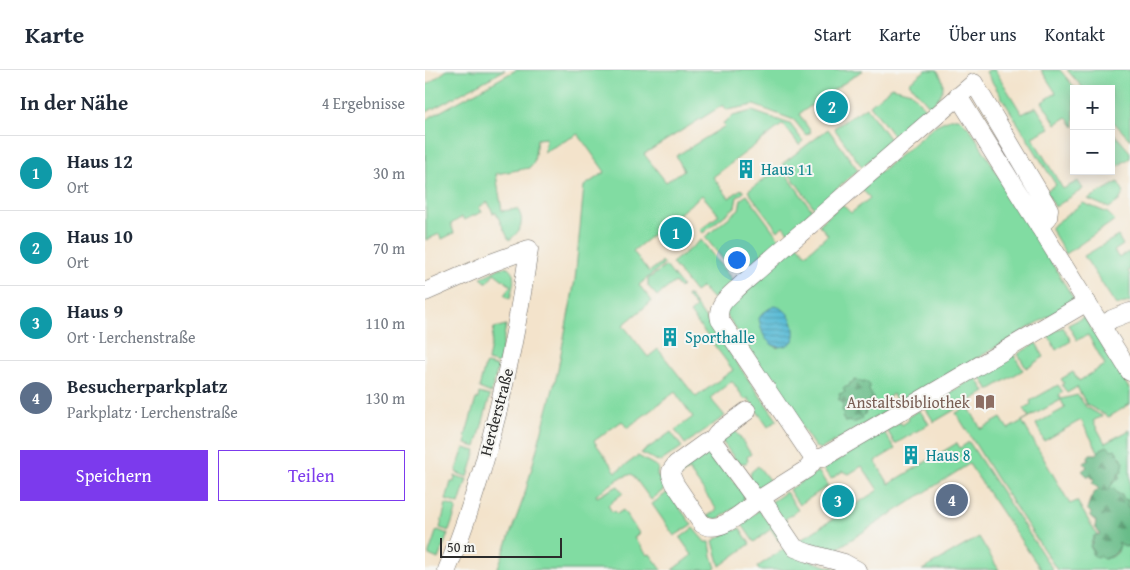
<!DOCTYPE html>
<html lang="de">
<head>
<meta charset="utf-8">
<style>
	:root { --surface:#fff; --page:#f6f6f7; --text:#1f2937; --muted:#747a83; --line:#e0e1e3; --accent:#7c3aed }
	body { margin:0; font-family:"Gentium Book Plus",serif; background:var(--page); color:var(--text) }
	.controls { position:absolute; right:15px; top:15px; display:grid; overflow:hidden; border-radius:0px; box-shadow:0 2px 12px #0003 }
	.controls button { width:45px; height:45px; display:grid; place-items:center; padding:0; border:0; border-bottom:1px solid var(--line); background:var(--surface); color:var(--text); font:25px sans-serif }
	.scale { position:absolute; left:15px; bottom:12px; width:122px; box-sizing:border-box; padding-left:5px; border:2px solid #2b2b2b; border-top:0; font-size:14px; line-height:18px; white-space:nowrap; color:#2b2b2b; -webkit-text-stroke:4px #f6f6f2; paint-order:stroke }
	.you { position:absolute; left:311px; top:189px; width:18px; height:18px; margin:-12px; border:4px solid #fff; border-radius:50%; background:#1a73e8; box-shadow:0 0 0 8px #1a73e833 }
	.badge { display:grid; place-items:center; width:32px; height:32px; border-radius:50%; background:var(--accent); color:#fff; font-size:16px; font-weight:700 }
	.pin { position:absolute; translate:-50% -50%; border:2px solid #fff; box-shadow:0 1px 5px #0006 }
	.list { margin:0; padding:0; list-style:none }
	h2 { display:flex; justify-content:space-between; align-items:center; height:65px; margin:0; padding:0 20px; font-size:21px }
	h2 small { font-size:16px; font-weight:400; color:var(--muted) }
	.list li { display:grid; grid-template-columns:32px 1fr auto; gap:15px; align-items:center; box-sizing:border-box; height:75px; padding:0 20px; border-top:1px solid var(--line) }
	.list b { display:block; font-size:19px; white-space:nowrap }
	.list p { margin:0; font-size:16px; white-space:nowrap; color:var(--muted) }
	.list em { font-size:16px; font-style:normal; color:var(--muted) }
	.actions { display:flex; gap:10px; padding:15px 20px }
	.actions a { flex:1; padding:11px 0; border:1px solid var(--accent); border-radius:0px; text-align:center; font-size:18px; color:var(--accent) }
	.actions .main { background:var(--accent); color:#fff }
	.map { position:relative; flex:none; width:705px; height:500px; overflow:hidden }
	header { display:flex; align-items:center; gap:30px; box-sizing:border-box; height:70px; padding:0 25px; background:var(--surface); border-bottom:1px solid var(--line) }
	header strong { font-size:24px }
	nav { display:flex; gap:28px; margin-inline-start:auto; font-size:18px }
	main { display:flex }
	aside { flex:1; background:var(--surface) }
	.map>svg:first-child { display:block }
	.grass { fill:#81dca2; stroke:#568466; fill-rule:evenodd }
	.forest { fill:url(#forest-firs); stroke:#4a745a }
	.water { fill:url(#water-rules); stroke:#407280 }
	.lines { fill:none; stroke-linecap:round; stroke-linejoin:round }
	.street-casing { stroke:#716b63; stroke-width:19 }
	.street { stroke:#fff; stroke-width:18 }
	.labels { text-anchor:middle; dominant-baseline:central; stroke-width:4; stroke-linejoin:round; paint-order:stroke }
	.culture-label { font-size:16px; fill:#0d838f; stroke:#f6f6f2; text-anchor:start }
	.education-label { font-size:16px; fill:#785e54; stroke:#f6f6f2; text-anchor:end }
	.street-label { font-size:16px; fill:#2b2b2b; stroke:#f6f6f2 }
</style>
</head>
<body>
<header>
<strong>Karte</strong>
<nav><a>Start</a><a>Karte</a><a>Über uns</a><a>Kontakt</a></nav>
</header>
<main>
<aside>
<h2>In der Nähe<small>4 Ergebnisse</small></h2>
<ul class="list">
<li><span class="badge" style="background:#0f9aa8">1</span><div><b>Haus 12</b><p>Ort</p></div><em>30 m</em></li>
<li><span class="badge" style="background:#0f9aa8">2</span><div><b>Haus 10</b><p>Ort</p></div><em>70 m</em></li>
<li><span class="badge" style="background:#0f9aa8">3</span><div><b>Haus 9</b><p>Ort · Lerchenstraße</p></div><em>110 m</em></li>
<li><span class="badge" style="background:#5c6f8a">4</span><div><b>Besucherparkplatz</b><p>Parkplatz · Lerchenstraße</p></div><em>130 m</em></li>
</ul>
<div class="actions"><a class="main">Speichern</a><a>Teilen</a></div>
</aside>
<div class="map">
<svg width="705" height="500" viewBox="0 0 705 500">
	<defs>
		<pattern id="forest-firs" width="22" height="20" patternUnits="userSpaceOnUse" patternTransform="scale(1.25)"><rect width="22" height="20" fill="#68bc88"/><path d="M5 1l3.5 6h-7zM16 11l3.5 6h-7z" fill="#56996f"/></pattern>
		<pattern id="water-rules" width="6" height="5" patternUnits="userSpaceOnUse" patternTransform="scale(1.25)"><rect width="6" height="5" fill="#56bad5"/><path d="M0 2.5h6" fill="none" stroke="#4797ad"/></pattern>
	</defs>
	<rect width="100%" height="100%" fill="#f6f6f2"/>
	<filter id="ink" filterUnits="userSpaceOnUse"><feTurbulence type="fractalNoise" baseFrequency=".02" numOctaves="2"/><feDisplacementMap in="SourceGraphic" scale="10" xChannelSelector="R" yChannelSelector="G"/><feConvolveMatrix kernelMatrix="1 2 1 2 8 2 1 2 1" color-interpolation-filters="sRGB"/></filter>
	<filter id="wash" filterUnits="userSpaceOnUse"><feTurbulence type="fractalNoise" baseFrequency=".0096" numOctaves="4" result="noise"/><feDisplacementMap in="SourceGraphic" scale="20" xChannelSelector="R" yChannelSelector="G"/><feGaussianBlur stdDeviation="1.12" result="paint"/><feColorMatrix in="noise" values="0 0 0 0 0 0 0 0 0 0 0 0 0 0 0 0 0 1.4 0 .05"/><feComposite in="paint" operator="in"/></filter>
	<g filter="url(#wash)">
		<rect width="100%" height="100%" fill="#f3e3cb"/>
		<!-- grass -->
		<g class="grass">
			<path d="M22,0H80L0,43V16Z"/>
			<path d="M91,0H438L374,44L386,62L381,65L369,50L329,35L302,40L298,35L219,84L241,112L259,100L251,86L300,56L298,53L308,46L327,41L365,54L378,71L374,75L358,54L288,107L304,128L316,119L319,122L312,127L310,137L278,163L275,160L294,145L277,125L208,181L224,202L237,192L239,194L214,215L227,231L198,255L223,287L233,279L271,327L308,300L265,243L271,238L261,225H264L352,350L343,357L323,328L320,330L307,311L285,328L300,346L260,374L250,360L268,347L250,322L202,358L197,351L169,371L191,402L213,386L233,397L232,405L241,418L226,430L207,404L195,408L171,425L172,427L193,416L198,423L183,435L187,442L189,441L192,444L198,440L214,463L209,468L222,485L225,484L237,500H72L99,427L132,304L150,210L159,116L180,102L153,64L119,82L121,68L112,69L109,92L104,98L71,104L77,141L92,139C101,150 95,163 84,170L71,143H68L63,132L54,137L57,142L39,150L37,147L26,154L29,163L17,169L14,164L1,170L0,50Z"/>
			<path d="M501,0H512C523,16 518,24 505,37L484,13Z"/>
			<path d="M564,0H570L597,44L611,37L625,58L607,67L638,119L653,111L658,119L630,137L621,121L631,115L561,2Z"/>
			<path d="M616,0H635L651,19H649V57L642,47L631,54L617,32L631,23Z"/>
			<path d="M642,0H705V70L686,49V19H659Z"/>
			<path d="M467,17L486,22L501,39L470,68L445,35Z"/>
			<path d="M441,37L466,71L437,97L409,58Z"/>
			<path d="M527,48H534L546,60L650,231L474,334L468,324L461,329L467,338L396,379L390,377L301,244L302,237L372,174L381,184L403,165L394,155L417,134L426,143L445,128L436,118L511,55ZM345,238L362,243L368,255L353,278C338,271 335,259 337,244Z"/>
			<path d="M403,59L433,100L390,139L357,94Z"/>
			<path d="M686,60L705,82V88L686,100Z"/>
			<path d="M356,97L387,140L363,162L358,156L353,161L323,121Z"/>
			<path d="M693,112L699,122L694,131L684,138L663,129Z"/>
			<path d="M322,125L355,170L317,202L312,197L307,201L280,167L314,139L316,129Z"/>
			<path d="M658,133L683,143L690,150L641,184L626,159V157Z"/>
			<path d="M693,166L698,175L689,181L694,188L703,182L705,185V200L703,201L705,205V232L691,235L659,186Z"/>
			<path d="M276,170L308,211L288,229L277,217L270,222L247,193Z"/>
			<path d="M241,196L257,216L255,218L250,212L232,226L223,216V209Z"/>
			<path d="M83,197C93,205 87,218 85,229L79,225L86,216L69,203L62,213L56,208L75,198Z"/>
			<path d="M659,247L705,320V334L684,347L662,335L652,317L642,323L637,315L639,313L636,309L648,302L654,311L680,295L663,265L652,270L643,255Z"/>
			<path d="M81,255L74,294L63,291L69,258Z"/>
			<path d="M638,257L646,271L631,280L623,265Z"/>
			<path d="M611,273L619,287L601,298L593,284Z"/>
			<path d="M589,285L598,300L564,320L555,306Z"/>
			<path d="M62,294L73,297L66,323L54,318L60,295Z"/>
			<path d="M551,307L560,322L509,352L500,338Z"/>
			<path d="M633,315L638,322L634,325L636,329L653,325L661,337L677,346L668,351L680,373L705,360V438L702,437L697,427L685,417L697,401V388L691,382L681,378L674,383L656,350L619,371L611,354L640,338L636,330L597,351L645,434L652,431L672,465L669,466L665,476L667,480L679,489L687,487L693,482L694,472L702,477L705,475V500H632L570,406L531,343L543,336L556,359L576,348L583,359L604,347L599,339L606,334L605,331Z"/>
			<path d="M54,323L65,326L51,377L41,374L42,369L40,367L51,329H53Z"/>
			<path d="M493,341H495L504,354L470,374L462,360L475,352L477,355L484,350L483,347Z"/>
			<path d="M315,353L317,356L310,360L326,384L322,387L323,391L321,393H313L296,370Z"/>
			<path d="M246,362L257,377L235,392L216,383Z"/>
			<path d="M459,362L470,379L450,391L464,414L532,373L535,378L544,372L628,500H616L544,394L413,478L422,486L374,473L345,433L361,422L373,440L360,449L374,471L450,422L453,420L437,396L424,404L418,401L406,409L398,399Z"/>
			<path d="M39,378L51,381L43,407L32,403L31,401Z"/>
			<path d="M285,380L319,425L317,433L293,449L281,447L292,440L264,400L252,408V403Z"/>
			<path d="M333,396L345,411L340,414L341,417C333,420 329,415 325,409L326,402Z"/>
			<path d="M393,401L403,416L374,435L364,420Z"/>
			<path d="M30,406L42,409L34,434L21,430L26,412H29Z"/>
			<path d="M243,422L267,455L249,466L227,434Z"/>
			<path d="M21,434L32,438L24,461L15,458Z"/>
			<path d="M334,440L355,466L354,471L346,459L329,472L316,453Z"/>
			<path d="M268,458L280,472H285L287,486L291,498L288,500H247L267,485L255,468Z"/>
			<path d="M315,458L325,474L295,496L288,471L308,459L310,461Z"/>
			<path d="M13,460L23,464L13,489L4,485V483L11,462Z"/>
			<path d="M554,467L574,500H497Z"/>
			<path d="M360,478L370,486L414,500H404L402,498L400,500H334L332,497Z"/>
		</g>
		<!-- forest -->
		<g class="forest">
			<path d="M429,310L441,312L445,315L444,320L449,330L447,332L448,337L447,339L442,338L440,344L437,347L438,349L428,353L425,351L420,352L417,347L420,344L417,341L418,333L413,329L415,328L414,324L420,322L418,318L424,316L425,313L428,312Z"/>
			<path d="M682,376L687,380L690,379L693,384L699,392L697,401L694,403L695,407L692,410L688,411L687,415L685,417L686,419L689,418L693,424L697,425L698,429L703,430L702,436L705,438V475L700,477L694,472L693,473L695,475C694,482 687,487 679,489L675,486L672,488L667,484V478L665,476L668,472L667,470L669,469V466L675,464L670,457L671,451L666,447V443L662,439C665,430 666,424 674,419L667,413L669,410L665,406H662L657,401L662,397L659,393L664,390L663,387L665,384H672L676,379Z"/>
		</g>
		<!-- water -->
		<path class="water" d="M349,236C365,238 372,257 368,271C354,284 339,273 336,257C336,256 334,250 334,249C335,244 344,239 349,236Z"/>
	</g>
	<g filter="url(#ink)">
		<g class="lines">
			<!-- street casing -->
			<g class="street-casing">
				<g id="street">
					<path d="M614,156L705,302"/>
					<path d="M0,222L66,193L104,179C88,288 64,398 22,500"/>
					<path d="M677,256L687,249L705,242"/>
					<path d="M322,341L292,363L287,370L280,373L251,394L246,401V405L250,414L277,454C295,465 318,441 332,431"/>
					<path d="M287,370L332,431L336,428L370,478L383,483L419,493L432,500"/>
					<path d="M388,388L295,250C290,234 306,225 316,215L549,13L624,139L623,148L614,156L533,26"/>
					<path d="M336,428L382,399L387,393L388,388H397L662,232"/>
				</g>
			</g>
			<!-- street -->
			<use href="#street" class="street"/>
		</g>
	</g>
	<!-- icons -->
	<defs>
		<g id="building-bare" transform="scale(1.5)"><path d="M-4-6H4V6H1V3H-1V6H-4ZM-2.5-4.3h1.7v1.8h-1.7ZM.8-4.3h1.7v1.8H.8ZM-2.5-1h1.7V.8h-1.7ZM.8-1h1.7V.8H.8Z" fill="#0f9aa8" stroke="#f6f6f2" stroke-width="2.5" paint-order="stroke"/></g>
		<g id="library-bare" transform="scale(1.5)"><path d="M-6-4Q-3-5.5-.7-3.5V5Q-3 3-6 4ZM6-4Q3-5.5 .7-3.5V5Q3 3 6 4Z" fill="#8d6e63" stroke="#f6f6f2" stroke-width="2.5" paint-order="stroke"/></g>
	</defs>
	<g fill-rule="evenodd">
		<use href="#building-bare" x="321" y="99"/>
		<use href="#building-bare" x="245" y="267"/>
		<use href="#library-bare" x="560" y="332"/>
		<use href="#building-bare" x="486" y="385"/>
	</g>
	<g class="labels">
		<!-- culture labels -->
		<g class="culture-label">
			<text x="336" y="99">Haus 11</text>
			<text x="260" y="267">Sporthalle</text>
			<text x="501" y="385">Haus 8</text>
		</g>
		<!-- education labels -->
		<g class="education-label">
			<text x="545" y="332">Anstaltsbibliothek</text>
		</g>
		<!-- street labels -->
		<g class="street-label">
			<text transform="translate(71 342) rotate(-75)">Herderstraße</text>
		</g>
	</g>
</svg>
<div class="controls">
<button>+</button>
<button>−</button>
</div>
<div class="scale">50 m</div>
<div class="you"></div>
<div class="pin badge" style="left:251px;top:163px;background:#0f9aa8">1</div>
<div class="pin badge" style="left:407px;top:37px;background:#0f9aa8">2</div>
<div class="pin badge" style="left:413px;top:431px;background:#0f9aa8">3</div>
<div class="pin badge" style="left:527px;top:430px;background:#5c6f8a">4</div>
</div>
</main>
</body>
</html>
